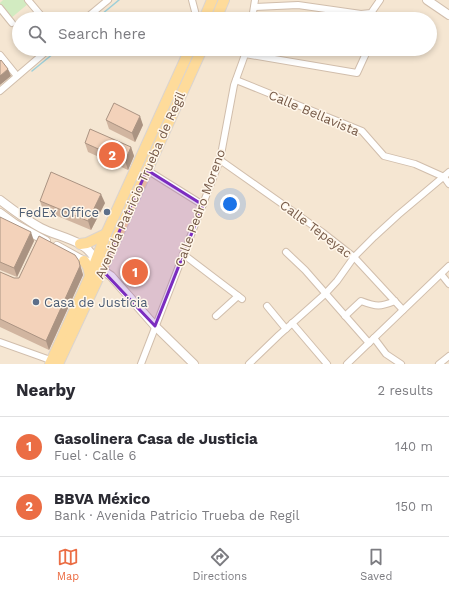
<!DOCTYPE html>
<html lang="en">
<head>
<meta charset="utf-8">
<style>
	:root { --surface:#fff; --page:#f2f2f3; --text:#2b2b33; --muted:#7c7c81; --line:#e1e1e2; --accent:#eb6d44 }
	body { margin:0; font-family:"Work Sans",sans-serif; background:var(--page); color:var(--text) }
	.you { position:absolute; left:230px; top:204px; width:14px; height:14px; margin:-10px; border:3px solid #fff; border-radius:50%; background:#1a73e8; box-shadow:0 0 0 6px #1a73e833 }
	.badge { display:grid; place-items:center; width:26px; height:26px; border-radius:50%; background:var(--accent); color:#fff; font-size:13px; font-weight:700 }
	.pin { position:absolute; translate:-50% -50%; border:2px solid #fff; box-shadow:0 1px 4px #0006 }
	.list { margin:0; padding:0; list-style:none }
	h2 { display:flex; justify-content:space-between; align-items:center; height:52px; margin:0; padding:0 16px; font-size:17px }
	h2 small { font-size:13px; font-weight:400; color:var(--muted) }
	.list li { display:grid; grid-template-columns:26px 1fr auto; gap:12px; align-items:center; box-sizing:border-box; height:60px; padding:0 16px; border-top:1px solid var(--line) }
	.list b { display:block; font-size:15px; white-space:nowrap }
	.list p { margin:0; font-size:13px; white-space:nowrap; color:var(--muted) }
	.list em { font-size:13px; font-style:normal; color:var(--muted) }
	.icon { flex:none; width:22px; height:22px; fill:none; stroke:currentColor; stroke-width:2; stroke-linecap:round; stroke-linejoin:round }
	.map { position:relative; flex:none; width:449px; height:364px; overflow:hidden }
	.search { position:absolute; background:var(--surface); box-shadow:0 2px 6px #0003; left:12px; right:12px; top:12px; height:44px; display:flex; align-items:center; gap:10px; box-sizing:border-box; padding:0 14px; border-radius:22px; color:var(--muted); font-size:15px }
	.sheet { height:172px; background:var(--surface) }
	nav { display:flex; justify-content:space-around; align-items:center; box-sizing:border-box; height:56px; border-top:1px solid var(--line); background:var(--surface); font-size:11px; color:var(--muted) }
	nav a { display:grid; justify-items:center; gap:2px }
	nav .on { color:var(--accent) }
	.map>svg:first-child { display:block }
	.residential { fill:#f5e6d2; fill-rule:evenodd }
	.green { fill:#d2ebc1 }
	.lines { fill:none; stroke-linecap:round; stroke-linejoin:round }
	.stream { stroke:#9dcfd9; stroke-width:1.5 }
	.minor-casing { stroke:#d1beac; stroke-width:8 }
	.tertiary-casing { stroke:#d1beac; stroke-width:10 }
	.primary-casing { stroke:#dbd4cf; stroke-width:12 }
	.minor { stroke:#fff; stroke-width:6 }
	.tertiary { stroke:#fff; stroke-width:8 }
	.primary { stroke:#fedb9a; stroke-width:10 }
	.wall { fill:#d1b5a0 }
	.shaded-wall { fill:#aa9382 }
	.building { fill:#f3d2ba; stroke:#aa9382 }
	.marked { fill:#7b2cbf; fill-opacity:0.2; stroke:#7b2cbf; stroke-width:3; stroke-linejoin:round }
	.service-dot { fill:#5c6f8a; stroke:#fff7eb; stroke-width:1.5 }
	.labels { text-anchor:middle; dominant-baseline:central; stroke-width:3; stroke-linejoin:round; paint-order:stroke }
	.street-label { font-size:13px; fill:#765a48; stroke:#fff7eb }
	.service-label { font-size:13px; fill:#4e5e75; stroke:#fff7eb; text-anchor:end }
</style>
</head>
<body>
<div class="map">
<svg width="449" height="364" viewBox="0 0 449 364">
	<rect width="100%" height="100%" fill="#fdf4e4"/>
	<!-- residential -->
	<path class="residential" d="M0,0H449V364H0ZM19,19H430V49H19Z"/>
	<!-- green -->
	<path class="green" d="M3,0H27L29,3L10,19L0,5V3Z"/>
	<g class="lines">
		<!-- stream -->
		<g class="stream">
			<path d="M96,19L119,0"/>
			<path d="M32,71L59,49"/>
		</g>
		<!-- minor casing -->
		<g class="minor-casing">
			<g id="minor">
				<path d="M28,0L44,19"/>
				<path d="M192,0L197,19"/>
				<path d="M255,7L298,5L361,14L371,13L380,0"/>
				<path d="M0,8L12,23"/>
				<path d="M85,19L108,0"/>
				<path d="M252,19L255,0"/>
				<path d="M245,54L357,73L368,49"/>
				<path d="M0,55L17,76"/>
				<path d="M236,80L362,131L384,156L415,164L444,177L449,184"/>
				<path d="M0,91L49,49"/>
				<path d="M220,160L322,232L354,257L403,310"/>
				<path d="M147,170L203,205"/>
				<path d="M286,252L305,270L369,343"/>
				<path d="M183,254L242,299"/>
				<path d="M441,274L449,284"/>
				<path d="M267,306L286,329"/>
				<path d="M216,316L238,296"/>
				<path d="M345,316L361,301C377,307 380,307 395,301"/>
				<path d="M292,323L327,364"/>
				<path d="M374,338L386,354L401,364"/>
				<path d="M0,342L53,361"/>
				<path d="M141,364L220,160L234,85L247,49"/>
				<path d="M249,364L279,335L325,294L337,281L354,257L374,237L398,215L449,172"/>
				<path d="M347,364L449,266"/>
				<path d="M439,364L449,356"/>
			</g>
		</g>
		<!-- tertiary casing -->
		<g class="tertiary-casing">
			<g id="tertiary">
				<path d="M427,0L449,15"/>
				<path d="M0,200C13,210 26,220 41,228C58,237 87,240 95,260L89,262L84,261L57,246"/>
				<path d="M0,213L15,224L46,241"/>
				<path d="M102,270L111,276L155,326L194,364"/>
			</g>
		</g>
		<!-- primary casing -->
		<g class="primary-casing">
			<g id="primary">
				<path d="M204,19L212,0"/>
				<path d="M216,19L224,0"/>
				<path d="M80,244L87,243L106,234"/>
				<path d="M84,261L88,267L90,276"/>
				<path d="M50,364L90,276L106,234L190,49"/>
				<path d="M58,364L102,270L202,49"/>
			</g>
		</g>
		<!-- minor -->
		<use href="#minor" class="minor"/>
		<!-- tertiary -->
		<use href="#tertiary" class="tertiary"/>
		<!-- primary -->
		<use href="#primary" class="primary"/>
	</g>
	<!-- wall -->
	<g class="wall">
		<path d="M106,120L143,125L135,142L109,129Z"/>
		<path d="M85,143L131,147L134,156L128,170L88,152Z"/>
		<path d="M40,201L105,203L91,230L43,210Z"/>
		<path d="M0,217L34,241L17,277L0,270Z"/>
		<path d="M79,261L83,275L49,350L0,327V272L14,278H19Z"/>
	</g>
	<!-- shaded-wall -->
	<g class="shaded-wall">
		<path d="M8,69L11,76L0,85V76Z"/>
		<path d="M140,116L143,125L135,142L132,133Z"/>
		<path d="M131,147L134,156L128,170L125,161Z"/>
		<path d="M101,194L105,203L91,230L88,221Z"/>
		<path d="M31,232L34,241L17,277L14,268Z"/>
		<path d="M79,261L83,275L49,350L46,341Z"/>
	</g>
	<!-- building -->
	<g class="building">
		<path d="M1,60L8,69L0,76V61Z"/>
		<path d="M114,103L140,116L132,133L106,120Z"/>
		<path d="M90,129L131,147L125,161L85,143Z"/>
		<path d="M51,172L101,194L88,221L40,201Z"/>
		<path d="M0,217L31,232L14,268L0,262Z"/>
		<path d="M39,236L75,255L79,261L80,266L46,341L0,319V272L14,278H19Z"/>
	</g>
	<!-- marked area -->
	<path class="marked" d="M147,170L203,205L155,326L102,270Z"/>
	<!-- markers -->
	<g class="service-dot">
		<circle cx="107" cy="212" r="4"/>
		<circle cx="36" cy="302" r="4"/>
	</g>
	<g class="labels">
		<!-- street labels -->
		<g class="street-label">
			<text transform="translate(314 113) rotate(23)">Calle Bellavista</text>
			<text transform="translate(140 185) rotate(-66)">Avenida Patricio Trueba de Regil</text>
			<text transform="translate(200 208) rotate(-70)">Calle Pedro Moreno</text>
			<text transform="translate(316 229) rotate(37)">Calle Tepeyac</text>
		</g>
		<!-- service labels -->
		<g class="service-label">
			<text x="99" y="212">FedEx Office</text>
			<text x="44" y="302" text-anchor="start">Casa de Justicia</text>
		</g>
	</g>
</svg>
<div class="you"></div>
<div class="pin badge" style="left:135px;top:272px">1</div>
<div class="pin badge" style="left:112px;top:155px">2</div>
<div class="search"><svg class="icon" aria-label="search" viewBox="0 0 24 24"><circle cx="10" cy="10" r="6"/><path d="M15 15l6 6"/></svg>Search here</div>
</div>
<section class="sheet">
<h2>Nearby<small>2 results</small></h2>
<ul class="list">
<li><span class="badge">1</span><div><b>Gasolinera Casa de Justicia</b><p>Fuel · Calle 6</p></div><em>140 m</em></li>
<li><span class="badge">2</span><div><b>BBVA México</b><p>Bank · Avenida Patricio Trueba de Regil</p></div><em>150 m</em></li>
</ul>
</section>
<nav>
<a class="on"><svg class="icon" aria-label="map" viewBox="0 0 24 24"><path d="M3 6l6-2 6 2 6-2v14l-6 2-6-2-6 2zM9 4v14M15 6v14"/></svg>Map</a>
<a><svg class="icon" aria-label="directions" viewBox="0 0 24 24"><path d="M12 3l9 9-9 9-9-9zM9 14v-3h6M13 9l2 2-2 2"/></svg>Directions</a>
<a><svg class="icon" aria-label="saved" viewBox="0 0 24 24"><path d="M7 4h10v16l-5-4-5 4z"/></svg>Saved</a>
</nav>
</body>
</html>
